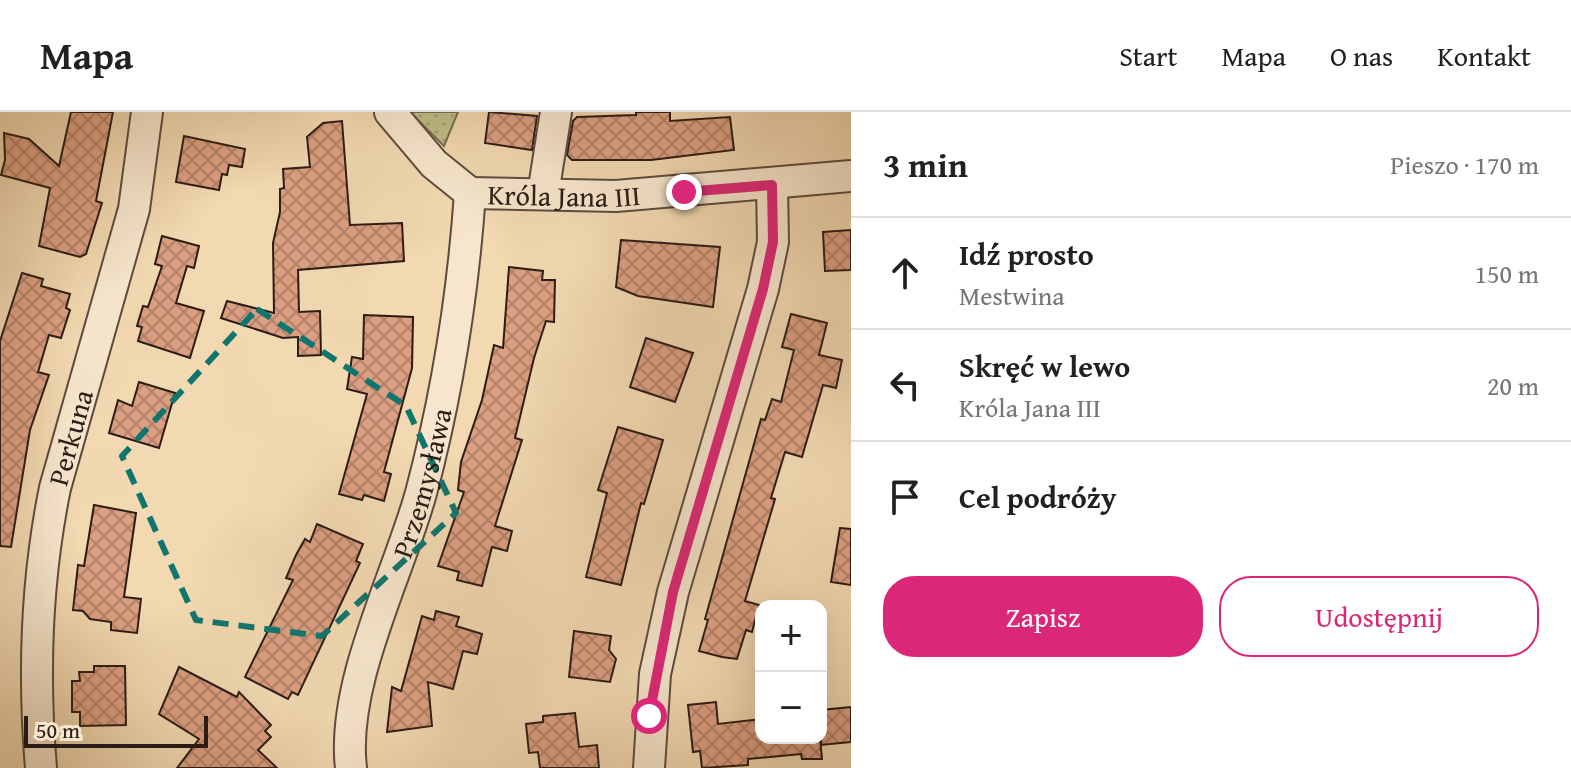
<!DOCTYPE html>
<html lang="pl">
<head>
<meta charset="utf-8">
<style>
	:root { --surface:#fff; --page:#f2f2f2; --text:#202124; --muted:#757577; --line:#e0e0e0; --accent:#db2777 }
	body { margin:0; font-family:"Gentium Book Plus",serif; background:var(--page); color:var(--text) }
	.controls { position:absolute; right:24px; bottom:24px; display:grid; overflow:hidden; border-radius:16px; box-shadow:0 8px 32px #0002 }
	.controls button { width:72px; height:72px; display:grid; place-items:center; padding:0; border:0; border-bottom:2px solid var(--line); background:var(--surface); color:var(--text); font:40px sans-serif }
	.scale { position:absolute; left:24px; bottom:20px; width:184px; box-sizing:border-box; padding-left:8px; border:4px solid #2b1c17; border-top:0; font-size:22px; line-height:28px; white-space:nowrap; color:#2b1c17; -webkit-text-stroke:6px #f7e6cd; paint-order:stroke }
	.stop { position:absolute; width:24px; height:24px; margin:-18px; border:6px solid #db2777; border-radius:50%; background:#fff }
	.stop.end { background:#db2777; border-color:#fff; box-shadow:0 2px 8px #0008 }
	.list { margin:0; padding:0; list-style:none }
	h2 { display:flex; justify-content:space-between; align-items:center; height:104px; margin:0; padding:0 32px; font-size:34px }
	h2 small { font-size:26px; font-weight:400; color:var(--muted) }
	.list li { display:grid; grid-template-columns:52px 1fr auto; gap:24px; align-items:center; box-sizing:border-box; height:112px; padding:0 32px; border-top:2px solid var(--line) }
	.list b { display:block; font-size:30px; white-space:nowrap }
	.list p { margin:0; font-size:26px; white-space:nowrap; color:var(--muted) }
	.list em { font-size:26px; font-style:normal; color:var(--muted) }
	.actions { display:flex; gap:16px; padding:24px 32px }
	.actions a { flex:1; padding:18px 0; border:2px solid var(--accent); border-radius:32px; text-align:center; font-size:28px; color:var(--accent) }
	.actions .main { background:var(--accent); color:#fff }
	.icon { flex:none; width:44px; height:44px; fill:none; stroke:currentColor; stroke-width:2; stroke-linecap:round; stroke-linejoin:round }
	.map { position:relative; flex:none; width:851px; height:656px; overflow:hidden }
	header { display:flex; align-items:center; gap:48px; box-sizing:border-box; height:112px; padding:0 40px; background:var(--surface); border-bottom:2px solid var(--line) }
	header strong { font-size:38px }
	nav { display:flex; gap:44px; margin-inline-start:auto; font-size:28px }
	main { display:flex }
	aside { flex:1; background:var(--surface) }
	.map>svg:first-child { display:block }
	.grass { fill:url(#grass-dots); stroke:#756d50; stroke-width:2 }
	.building { fill:url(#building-cross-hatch); stroke:#2b1c17; stroke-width:2 }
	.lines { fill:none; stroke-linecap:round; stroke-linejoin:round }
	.minor-casing { stroke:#5d4b3e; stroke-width:34 }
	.minor { stroke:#f7e6cd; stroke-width:30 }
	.route { stroke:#db2777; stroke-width:10 }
	.marked { fill:none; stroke:#0f766e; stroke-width:6; stroke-dasharray:16 10; stroke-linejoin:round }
	.labels { text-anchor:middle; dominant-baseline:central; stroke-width:6; stroke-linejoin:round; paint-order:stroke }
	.street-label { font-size:28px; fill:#2b1c17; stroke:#f7e6cd }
</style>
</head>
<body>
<header>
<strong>Mapa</strong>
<nav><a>Start</a><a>Mapa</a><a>O nas</a><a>Kontakt</a></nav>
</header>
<main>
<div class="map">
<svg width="851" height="656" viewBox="0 0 851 656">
	<defs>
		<pattern id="grass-dots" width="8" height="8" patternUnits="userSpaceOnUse" patternTransform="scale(2)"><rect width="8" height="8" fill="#bfbe89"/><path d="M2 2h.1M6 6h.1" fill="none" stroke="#a4a376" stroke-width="1.8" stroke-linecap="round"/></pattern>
		<pattern id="building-cross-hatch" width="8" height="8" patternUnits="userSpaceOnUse" patternTransform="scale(2)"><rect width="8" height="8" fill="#dc9f81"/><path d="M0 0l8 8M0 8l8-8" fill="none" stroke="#b38169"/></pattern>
	</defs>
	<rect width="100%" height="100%" fill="#f2d9b2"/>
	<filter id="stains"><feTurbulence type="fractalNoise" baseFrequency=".0025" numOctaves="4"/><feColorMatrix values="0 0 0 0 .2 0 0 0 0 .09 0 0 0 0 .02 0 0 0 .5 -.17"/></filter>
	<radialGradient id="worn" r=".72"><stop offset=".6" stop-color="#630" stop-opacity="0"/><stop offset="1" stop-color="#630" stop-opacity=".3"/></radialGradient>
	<!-- grass -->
	<path class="grass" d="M410,0H458L444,34Z"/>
	<!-- building -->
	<g class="building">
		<path d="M71,0H113L96,89L102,91L86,142L80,145L39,134L50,76L1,63L5,48L4,21L29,27L59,54Z"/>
		<path d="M489,0L537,4L532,38L485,31Z"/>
		<path d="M636,0H670V9L730,5L734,38L651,48H572L567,43L573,9L577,5L636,3Z"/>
		<path d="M342,9L350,113L402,111L404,149L298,158L299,200L320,199L321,243L298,244V225L283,226L221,206L227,189L274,201L273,131L280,100V77L284,76L283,57L310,55L307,25L323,11Z"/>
		<path d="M184,24L245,37L242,55L229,53L227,63L222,62L219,78L176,70Z"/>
		<path d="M851,118V158L825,159L823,120Z"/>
		<path d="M162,124L199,134L194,156L187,154L176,191L204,199L190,246L138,229L142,215L137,214L143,194L148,195L162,154L155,152Z"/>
		<path d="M621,128L720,135L713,195L638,184L616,175Z"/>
		<path d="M509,155L543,159L542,168H555L554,210L546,209L534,246L515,326L522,328L495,414L512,419L507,439L492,435L482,474L457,468L459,460L438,454L464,380L458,378L461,350L482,288L494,233L503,236Z"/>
		<path d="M22,161L43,167L41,174L70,182L66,196L70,198L61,226L49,223L38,260L49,263L30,318L11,435L0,434V229Z"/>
		<path d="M791,202L827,211L819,243L842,248L836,276L823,273L802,345L785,340L771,386L775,387L745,489L759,493L752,520L746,518L737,547L722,545L699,539L708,508L705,507L761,307L765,308L772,287L781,290L794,238L782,235Z"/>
		<path d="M364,203L413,205L412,256L384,360L391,362L384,389L364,383L362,388L339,382L367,282L347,277L352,245L363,247Z"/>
		<path d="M646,226L693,241L675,290L630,275Z"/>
		<path d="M139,270L175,281L159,336L109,321L118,288L132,294Z"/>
		<path d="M618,315L663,328L644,392L641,391L621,473L586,465L607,381L598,378Z"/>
		<path d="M94,393L136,401L124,485L141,487L137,521L111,518V510L90,507L83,499L73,498L78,453L84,454Z"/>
		<path d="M317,412L363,432L356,449L360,451L298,583L292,580L288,587L245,565L293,468L286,466L296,443L305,427L310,430Z"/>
		<path d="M840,416L851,417V473L831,470Z"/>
		<path d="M436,499L459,505L456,514L482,522L477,542L463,539L453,577L428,570L432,614L387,620L392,575L401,579L422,504L434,508Z"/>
		<path d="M574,519L611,524L609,538L616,547L610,570L569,565Z"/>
		<path d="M94,554H125L126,613L80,614V600H72V569H80L79,560H94Z"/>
		<path d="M179,555L237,585L239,580L271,613L265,619L271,625L258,638L277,656H177L199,627L159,602Z"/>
		<path d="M716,590L718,612L761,607V626H820L822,647H802L801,642L748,647V653L702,656L700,639L693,640L688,593Z"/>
		<path d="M851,595V630L821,633V598Z"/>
		<path d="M575,601L579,635L597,633L599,656H540L538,640L529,641L526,612L543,610V604Z"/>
	</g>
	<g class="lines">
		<!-- minor casing -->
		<g class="minor-casing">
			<g id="minor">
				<path d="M390,0L434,52L470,81"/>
				<path id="s1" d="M470,81L616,84L851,64"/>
				<path d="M543,82L556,0"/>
				<path id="s2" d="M41,656C33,561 36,469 55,376L134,97L147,0"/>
				<path id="s3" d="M351,656C341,571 398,464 421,381C447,283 463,183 470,81"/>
				<path d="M649,656L655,562L673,480L763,177L773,130L772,73"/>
			</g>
		</g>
		<!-- minor -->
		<use href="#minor" class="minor"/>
	</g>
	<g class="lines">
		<!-- route -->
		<path class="route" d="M649,604L673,480L763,177L773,130L772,73L684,80"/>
	</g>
	<!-- marked area -->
	<path class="marked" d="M257,197L406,294L456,401L322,524L196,508L122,344Z"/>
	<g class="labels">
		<!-- street labels -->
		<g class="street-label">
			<text stroke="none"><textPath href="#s1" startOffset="94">Króla Jana III</textPath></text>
			<text stroke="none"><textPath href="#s2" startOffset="334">Perkuna</textPath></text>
			<text stroke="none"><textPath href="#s3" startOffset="296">Przemysława</textPath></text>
		</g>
	</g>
	<rect width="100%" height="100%" filter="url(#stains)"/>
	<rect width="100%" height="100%" fill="url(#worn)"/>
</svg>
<div class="controls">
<button>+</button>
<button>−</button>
</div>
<div class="scale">50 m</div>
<div class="stop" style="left:649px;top:604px"></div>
<div class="stop end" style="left:684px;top:80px"></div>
</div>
<aside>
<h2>3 min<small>Pieszo · 170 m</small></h2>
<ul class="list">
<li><svg class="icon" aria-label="ahead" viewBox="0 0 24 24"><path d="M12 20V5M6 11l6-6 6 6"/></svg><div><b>Idź prosto</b><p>Mestwina</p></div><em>150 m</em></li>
<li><svg class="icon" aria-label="left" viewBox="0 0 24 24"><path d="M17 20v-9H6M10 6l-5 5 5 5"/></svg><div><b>Skręć w lewo</b><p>Króla Jana III</p></div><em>20 m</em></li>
<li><svg class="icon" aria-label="arrive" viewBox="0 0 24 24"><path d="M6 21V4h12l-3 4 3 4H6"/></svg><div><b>Cel podróży</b></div></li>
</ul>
<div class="actions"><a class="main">Zapisz</a><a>Udostępnij</a></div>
</aside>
</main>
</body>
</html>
